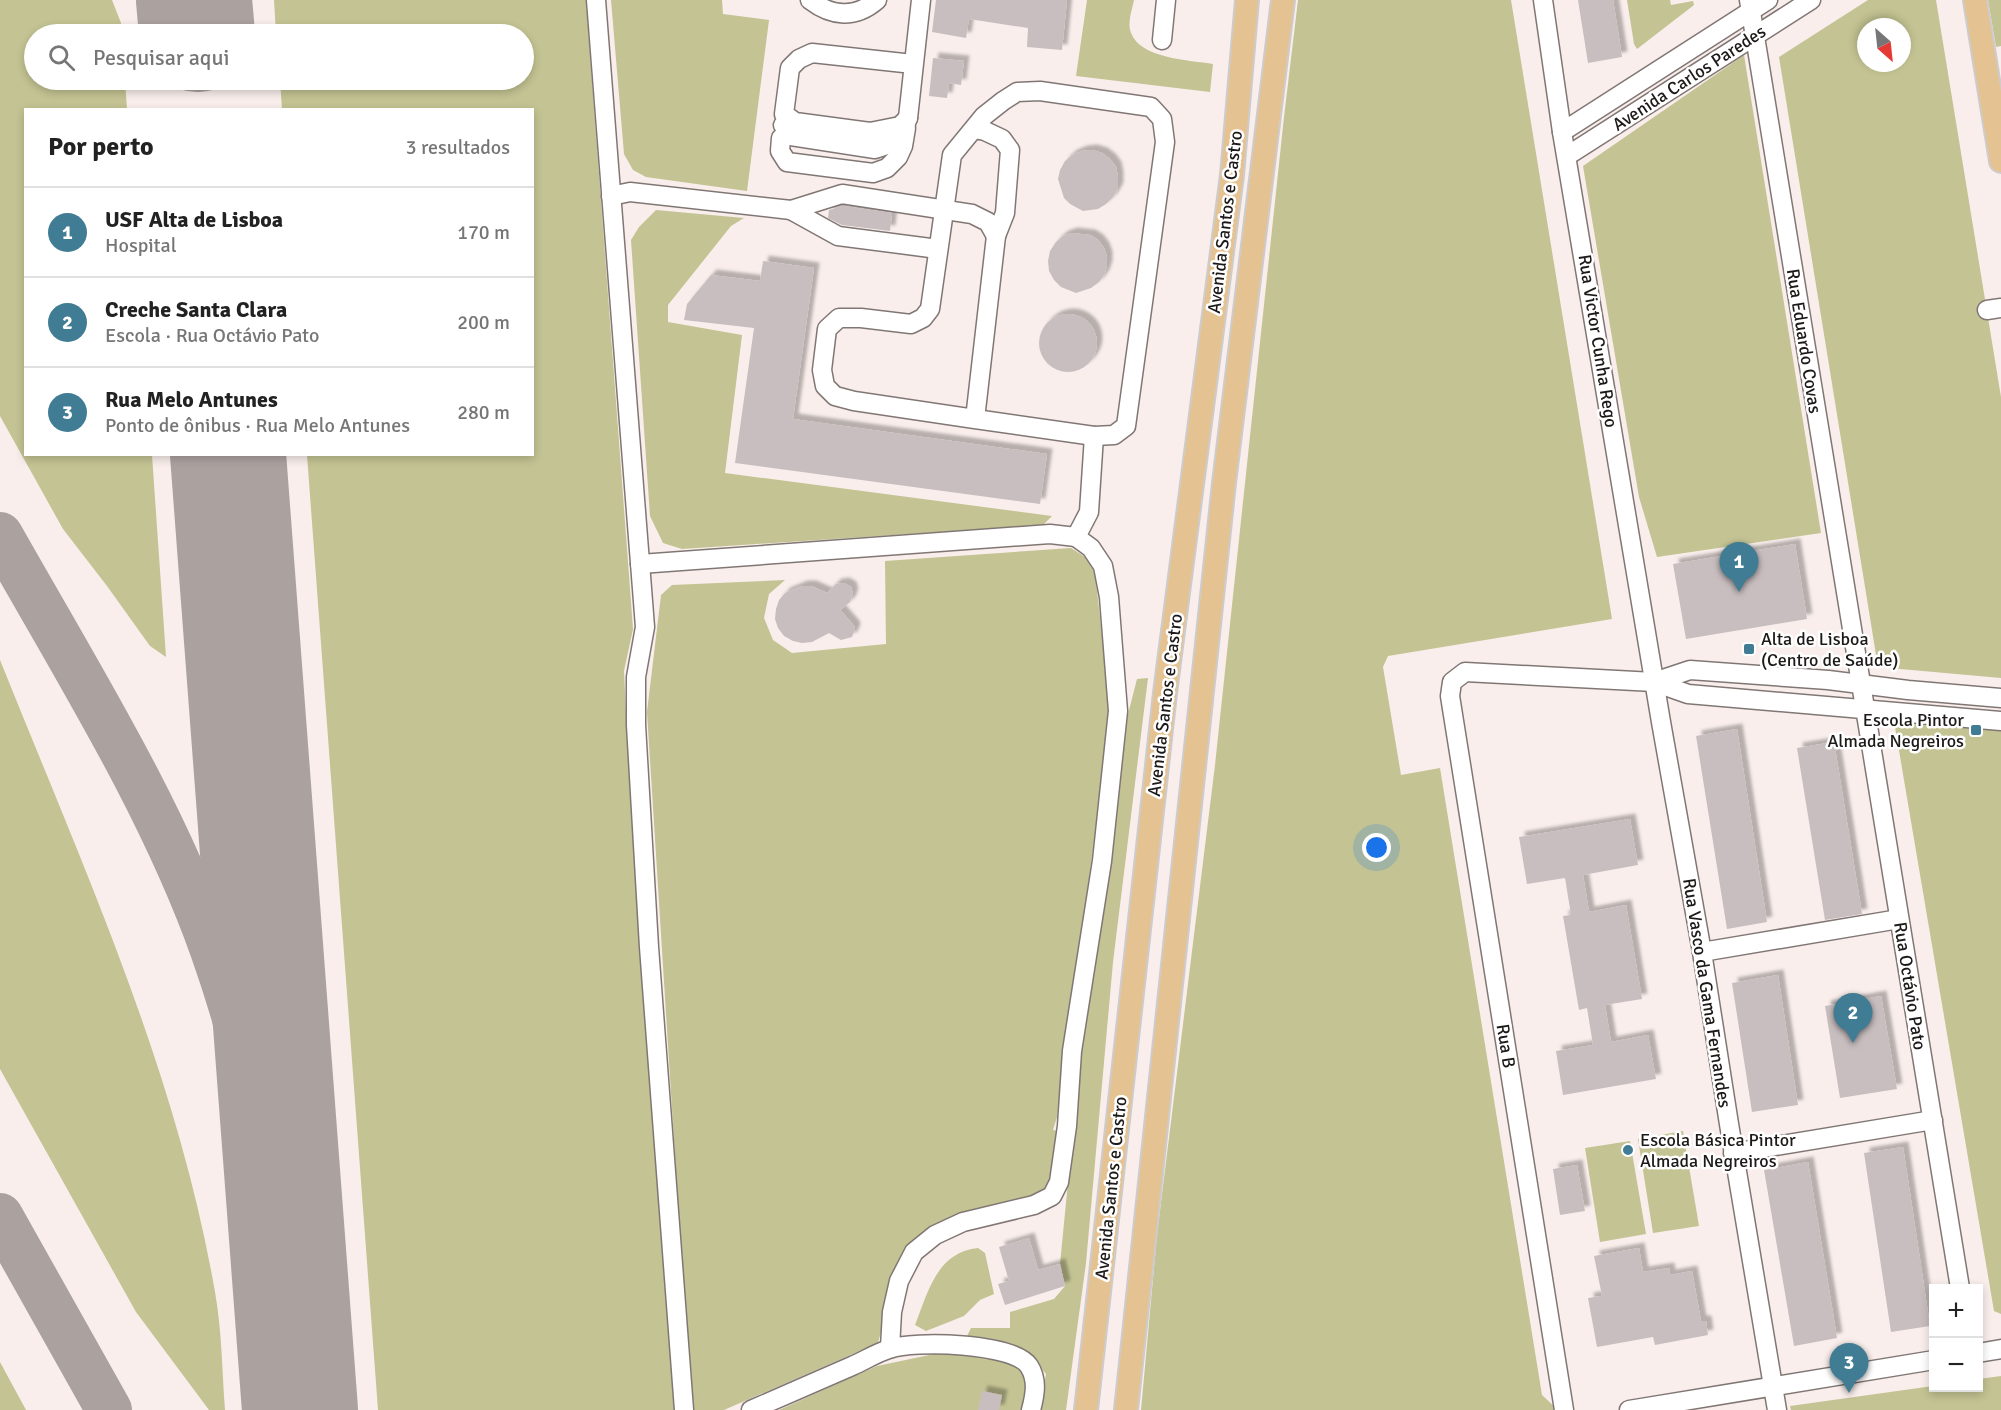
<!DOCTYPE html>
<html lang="pt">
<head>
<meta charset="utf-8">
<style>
	:root { --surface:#fff; --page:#f6f6f6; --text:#222; --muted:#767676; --line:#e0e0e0; --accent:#407c94 }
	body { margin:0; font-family:Signika,sans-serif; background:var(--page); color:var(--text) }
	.controls { position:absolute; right:18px; bottom:18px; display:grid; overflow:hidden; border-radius:0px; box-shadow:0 3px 9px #0003 }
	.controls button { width:54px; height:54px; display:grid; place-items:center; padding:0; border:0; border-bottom:2px solid var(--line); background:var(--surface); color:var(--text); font:30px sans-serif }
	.compass { position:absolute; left:1857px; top:18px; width:54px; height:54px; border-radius:50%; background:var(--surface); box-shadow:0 3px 9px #0003; rotate:153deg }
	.you { position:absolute; left:1377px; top:848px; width:21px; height:21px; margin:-15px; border:4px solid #fff; border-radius:50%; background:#1a73e8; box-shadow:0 0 0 9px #1a73e833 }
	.badge { display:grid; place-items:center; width:39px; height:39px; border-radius:50%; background:var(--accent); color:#fff; font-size:20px; font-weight:700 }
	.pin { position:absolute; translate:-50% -50px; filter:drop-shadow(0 2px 3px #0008) }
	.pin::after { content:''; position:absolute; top:32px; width:21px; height:18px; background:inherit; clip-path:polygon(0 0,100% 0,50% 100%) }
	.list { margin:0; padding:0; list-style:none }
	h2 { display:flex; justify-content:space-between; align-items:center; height:78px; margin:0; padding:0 24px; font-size:26px }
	h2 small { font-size:20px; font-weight:400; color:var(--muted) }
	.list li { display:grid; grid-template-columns:39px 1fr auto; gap:18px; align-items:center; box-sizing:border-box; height:90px; padding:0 24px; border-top:2px solid var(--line) }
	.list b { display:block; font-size:22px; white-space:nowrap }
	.list p { margin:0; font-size:20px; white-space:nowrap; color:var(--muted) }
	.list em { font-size:20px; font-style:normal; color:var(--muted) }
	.icon { flex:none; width:33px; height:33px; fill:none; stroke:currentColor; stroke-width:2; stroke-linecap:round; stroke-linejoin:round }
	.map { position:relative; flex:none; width:2001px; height:1410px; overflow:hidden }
	.search { position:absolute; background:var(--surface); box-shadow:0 3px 9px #0003; left:24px; top:24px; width:510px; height:66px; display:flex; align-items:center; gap:15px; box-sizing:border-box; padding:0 21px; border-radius:33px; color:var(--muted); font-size:22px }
	.panel { position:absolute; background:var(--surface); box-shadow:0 3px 9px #0003; left:24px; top:108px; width:510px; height:348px; border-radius:0px }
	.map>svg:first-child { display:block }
	.green { fill:#c3c393; fill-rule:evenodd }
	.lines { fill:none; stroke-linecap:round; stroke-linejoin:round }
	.taxiway { stroke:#aba2a0; stroke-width:46 }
	.runway { stroke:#aba2a0; stroke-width:116 }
	.building { fill:#c8bec0; filter:url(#shadow) }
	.minor-casing { stroke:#807774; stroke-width:21 }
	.major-casing { stroke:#cdcccc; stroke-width:26 }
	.minor { stroke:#fff; stroke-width:18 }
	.major { stroke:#e5c292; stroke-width:22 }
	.poi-dot { fill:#407c94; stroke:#fff; stroke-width:2 }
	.labels { text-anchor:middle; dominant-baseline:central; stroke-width:5; stroke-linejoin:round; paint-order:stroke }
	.street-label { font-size:18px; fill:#1c1918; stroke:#fff }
	.poi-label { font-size:18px; fill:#1c1918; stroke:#fff; text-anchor:start }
</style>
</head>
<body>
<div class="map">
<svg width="2001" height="1410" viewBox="0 0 2001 1410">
	<defs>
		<filter id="shadow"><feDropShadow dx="5.5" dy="-5.5" stdDeviation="1.5" flood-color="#0004"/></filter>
	</defs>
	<rect width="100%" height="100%" fill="#f9eeeb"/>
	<!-- green -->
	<g class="green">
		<path d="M0,0H112L121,23L122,34H34V80H125L127,109L26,110V454L152,455L166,657L150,646L107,586L63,529L0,416Z"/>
		<path d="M274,0H586L633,629L624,671L627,731L676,1410H378L307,455L532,454V110L282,109L280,80H524V34H276Z"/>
		<path d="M611,0H722L723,14L769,20L747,191L646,177L633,170L624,154Z"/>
		<path d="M1087,0H1134C1132,10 1127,23 1131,33C1141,59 1190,60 1213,64L1210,92L1076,76Z"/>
		<path d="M1298,0H1511L1612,619L1388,656L1383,667L1401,775L1440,768L1542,1395L1558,1410H1141L1157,1235L1215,765L1284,117Z"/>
		<path d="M1627,0H1670L1671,5L1693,1L1694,5L1637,49L1634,44Z"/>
		<path d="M1868,0H1936L2001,397V678L1878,667L1779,57ZM1866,27H1902V63H1866Z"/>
		<path d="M1988,0H2001V46L1996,47Z"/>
		<path d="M1744,55L1821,533L1657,557L1639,497L1583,166Z"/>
		<path d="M656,210L744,218L731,226L668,305V322L742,335L725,473L1052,516L1043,525L682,549L663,543L650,516L631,240L639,227Z"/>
		<path d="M1071,548L1085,557L1095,573L1111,714L1057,1117L1053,1130L1062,1132L1053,1182L1045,1193L918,1244L885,1317L878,1343L724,1410H691L647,712L661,595L672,585L785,580L769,594L764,618L773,640L792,653L886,644L885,561Z"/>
		<path d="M0,660C83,867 177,1072 215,1292C222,1331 222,1371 225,1410H209L136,1312L0,1069Z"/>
		<path d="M1148,678L1113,962L1086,1263L1066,1410H1039L1046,1374L1024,1349L964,1342L971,1328H1010V1312L1054,1299L1065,1286L1060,1264L1079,1070L1125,726L1137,679Z"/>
		<path d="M1894,721L2001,730V1314L1994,1311Z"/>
		<path d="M1683,1131L1699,1226L1653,1233L1638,1139Z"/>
		<path d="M1630,1141L1646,1234L1600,1242L1585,1148Z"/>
		<path d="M978,1248L985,1253L994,1294L980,1300L964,1316L926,1331L915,1325C928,1292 937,1252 978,1248Z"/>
		<path d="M939,1353L1005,1358L1031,1378L1025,1410H779L877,1366Z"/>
		<path d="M0,1362L26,1410H0Z"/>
		<path d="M2001,1376V1410H1791L1790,1406L1933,1386L1934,1388H1978L1979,1379Z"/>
	</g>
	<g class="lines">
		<!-- taxiway -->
		<g class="taxiway">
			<path d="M194,0V1"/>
			<path d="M0,535C75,668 162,806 213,950C257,1073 278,1201 294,1330"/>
			<path d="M0,1216L109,1410"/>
		</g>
		<!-- runway -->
		<g class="runway">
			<path d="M194,0L197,34"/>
			<path d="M228,454L300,1410"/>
		</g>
	</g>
	<!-- building -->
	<g class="building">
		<path d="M936,0H1067L1062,50L1027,47L1028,28L969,19L966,38L932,32Z"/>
		<path d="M1578,0H1613L1622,57L1588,63Z"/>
		<path d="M933,58L964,61L961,85L949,83L947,98L929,96Z"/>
		<path d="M1092,150L1102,153L1110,159L1116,167L1118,177V188L1113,197L1106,204L1098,209L1083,211L1070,204L1064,198L1058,179L1060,170L1065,161L1072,155L1082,151Z"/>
		<path d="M843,206L892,213L890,231L842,225L828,218L829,210Z"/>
		<path d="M1072,233L1090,235L1098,240L1104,248L1107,257V266L1104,275L1099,282L1091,288L1076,293L1061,287L1054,280L1049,271L1048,261L1050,251L1056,242L1063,236Z"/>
		<path d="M763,261L814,268L793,419L1047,454L1040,504L735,463L754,328L684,320L687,304L711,275L760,281Z"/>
		<circle cx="1068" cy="343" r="29"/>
		<path d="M1795,544L1807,619L1686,639L1673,564Z"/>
		<path d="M844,583L851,587L853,594L850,602L840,610L854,626L855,629L852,637L841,640L829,633L812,642L802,643L793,641L784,636L778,628L775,619L776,609L779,600L785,593L802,586H811L827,593L836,584Z"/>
		<path d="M1737,729L1767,922L1727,929L1696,736Z"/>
		<path d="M1834,742L1862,914L1825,920L1797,748Z"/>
		<path d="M1630,819L1638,865L1583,875L1589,912L1626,905L1642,999L1605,1005L1611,1042L1648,1035L1656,1079L1563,1095L1556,1051L1593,1045L1587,1008L1579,1010L1563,916L1571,915L1565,878L1527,884L1519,837Z"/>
		<path d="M1778,975L1798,1105L1752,1112L1732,983Z"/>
		<path d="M1881,996L1897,1089L1840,1098L1825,1006Z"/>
		<path d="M1903,1147L1930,1326L1891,1332L1864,1153Z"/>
		<path d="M1808,1162L1837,1338L1794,1346L1764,1170Z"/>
		<path d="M1577,1165L1585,1211L1560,1215L1553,1169Z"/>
		<path d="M1029,1238L1038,1270L1060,1264L1065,1286L1005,1305L998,1284L1009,1281L999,1247Z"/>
		<path d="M1639,1248L1643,1272L1669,1268L1670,1275L1692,1271L1701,1321H1706L1708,1335L1655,1345L1653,1337L1597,1347L1588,1298L1602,1296L1594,1256Z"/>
		<path d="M982,1391L1002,1395L999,1410H978Z"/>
	</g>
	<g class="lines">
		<!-- minor casing -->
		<g class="minor-casing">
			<g id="minor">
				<path d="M596,0L645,627L636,677V725L649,947L684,1410"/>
				<path d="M810,0C832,17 855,19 877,0"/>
				<path d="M1543,0L1562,132L1661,722L1702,952L1729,1124L1777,1410"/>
				<path d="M1749,0L1960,1288"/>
				<path d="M1162,40L1166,0"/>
				<path d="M908,118L900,126L870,132L795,122L784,114L790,68L799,59L812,53L913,64"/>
				<path d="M783,125L791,136L875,149L887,145L900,136L908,118L921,0"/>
				<path d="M974,129L985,131L1002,139L1010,150L1005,213L996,236L975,419L854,401L835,396L825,386L822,370L827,329L839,318H861L911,324L923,318L930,309L952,155L984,116L1003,101L1017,92L1040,91L1151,107L1162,119L1165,142L1126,426L1114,435L1094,436L975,419"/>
				<path d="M1562,132L1768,0"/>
				<path d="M781,138L780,151L787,162L873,173L887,168L898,157L903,146L906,128"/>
				<path d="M1567,156L1811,0"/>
				<path d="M611,196L630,192L791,210"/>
				<path d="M938,249L838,236L791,210L842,194L972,214L988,222L996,236"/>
				<path d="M1987,310L2001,308"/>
				<path d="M640,564L1050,534L1076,537"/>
				<path d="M1654,682L1690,670L1828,680L1908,690L2001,698"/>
				<path d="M1702,952L1899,919"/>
				<path d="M1733,1153L1933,1120"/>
				<path d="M890,1348L892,1312L899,1281L914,1252L935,1235L963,1222L1034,1205L1052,1196L1059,1182L1067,1126L1072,1051L1102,861L1118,711L1109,597L1103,566L1091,548L1076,537L1089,512L1094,436"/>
				<path d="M1978,1353L2001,1349"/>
				<path d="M751,1410C785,1395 818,1381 852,1366C864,1361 876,1353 889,1349C914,1340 1014,1343 1029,1366C1038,1380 1035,1395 1031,1410"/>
				<path d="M1564,1410L1450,696L1452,682L1465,672L1654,682L1688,694L2001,721"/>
				<path d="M1629,1410L1934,1360"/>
			</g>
		</g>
		<!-- major casing -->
		<g class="major-casing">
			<g id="major">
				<path d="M1975,0L2001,161"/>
				<path d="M1086,1410L1165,693L1232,175L1247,0"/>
				<path d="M1126,1410L1224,483L1283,0"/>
			</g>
		</g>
		<!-- minor -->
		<use href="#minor" class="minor"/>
		<!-- major -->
		<use href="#major" class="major"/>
	</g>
	<!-- markers -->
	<g class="poi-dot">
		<rect x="1743" y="643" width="12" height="12" rx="3"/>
		<rect x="1970" y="724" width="12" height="12" rx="3"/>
		<circle cx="1628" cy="1150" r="6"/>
	</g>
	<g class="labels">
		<!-- street labels -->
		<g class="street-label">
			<text transform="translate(1689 78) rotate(-33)">Avenida Carlos Paredes</text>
			<text transform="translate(1225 222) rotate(-83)">Avenida Santos e Castro</text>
			<text transform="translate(1598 341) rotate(81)">Rua Victor Cunha Rego</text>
			<text transform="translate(1804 341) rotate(81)">Rua Eduardo Covas</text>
			<text transform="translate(1165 705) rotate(-83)">Avenida Santos e Castro</text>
			<text transform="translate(1910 986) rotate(81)">Rua Octávio Pato</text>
			<text transform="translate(1707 993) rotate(81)">Rua Vasco da Gama Fernandes</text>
			<text transform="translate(1506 1046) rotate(81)">Rua B</text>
			<text transform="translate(1111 1188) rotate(-84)">Avenida Santos e Castro</text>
		</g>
		<!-- poi labels -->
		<g class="poi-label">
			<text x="1761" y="639">Alta de Lisboa<tspan x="1761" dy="21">(Centro de Saúde)</tspan></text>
			<text x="1964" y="720" text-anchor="end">Escola Pintor<tspan x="1964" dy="21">Almada Negreiros</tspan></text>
			<text x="1640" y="1140">Escola Básica Pintor<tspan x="1640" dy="21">Almada Negreiros</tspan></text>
		</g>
	</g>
</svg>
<div class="controls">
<button>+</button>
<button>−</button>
</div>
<svg class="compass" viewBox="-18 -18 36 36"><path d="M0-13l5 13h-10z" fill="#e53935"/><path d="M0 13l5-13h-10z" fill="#767676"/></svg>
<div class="you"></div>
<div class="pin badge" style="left:1739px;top:592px">1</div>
<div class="pin badge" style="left:1853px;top:1043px">2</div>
<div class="pin badge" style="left:1849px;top:1393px">3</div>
<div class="search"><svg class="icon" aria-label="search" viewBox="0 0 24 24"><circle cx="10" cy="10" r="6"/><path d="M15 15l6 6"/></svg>Pesquisar aqui</div>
<section class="panel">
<h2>Por perto<small>3 resultados</small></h2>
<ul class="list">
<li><span class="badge">1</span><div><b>USF Alta de Lisboa</b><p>Hospital</p></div><em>170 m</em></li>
<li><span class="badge">2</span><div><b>Creche Santa Clara</b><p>Escola · Rua Octávio Pato</p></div><em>200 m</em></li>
<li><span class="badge">3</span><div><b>Rua Melo Antunes</b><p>Ponto de ônibus · Rua Melo Antunes</p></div><em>280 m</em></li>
</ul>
</section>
</div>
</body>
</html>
